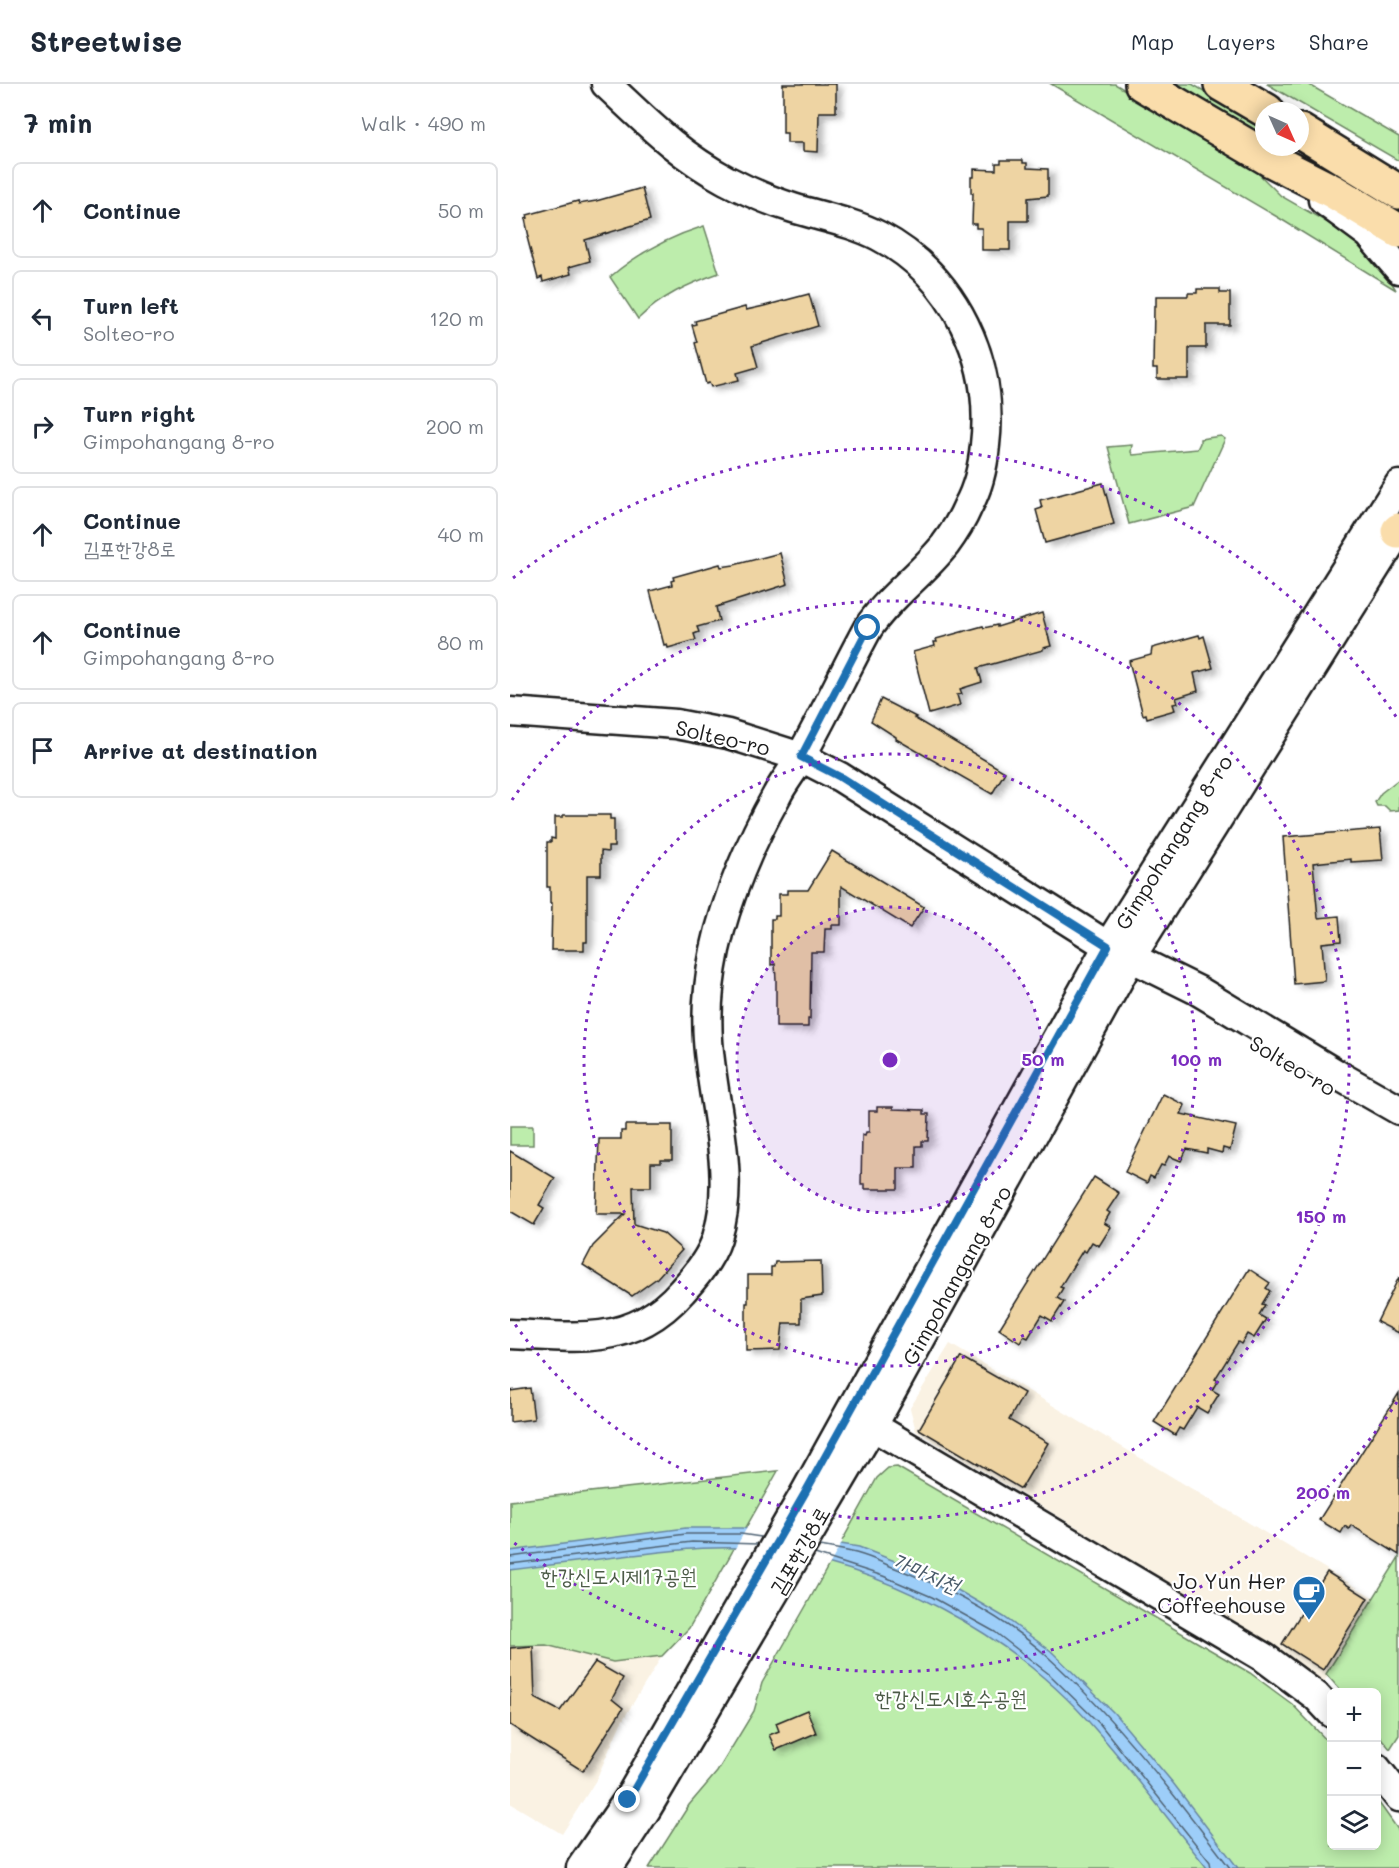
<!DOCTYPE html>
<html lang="en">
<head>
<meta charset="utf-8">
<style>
	:root { --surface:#fff; --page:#f2f2f3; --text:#1f2937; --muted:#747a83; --line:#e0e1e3 }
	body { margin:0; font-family:Mali,"Poor Story",sans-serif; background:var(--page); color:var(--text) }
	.controls { position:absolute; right:18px; bottom:18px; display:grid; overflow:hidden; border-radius:9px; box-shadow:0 3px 15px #0003 }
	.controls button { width:54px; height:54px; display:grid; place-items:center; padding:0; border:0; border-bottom:2px solid var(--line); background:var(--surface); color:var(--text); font:30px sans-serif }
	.compass { position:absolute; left:745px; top:18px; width:54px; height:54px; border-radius:50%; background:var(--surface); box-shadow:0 3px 15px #0003; rotate:135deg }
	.stop { position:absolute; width:18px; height:18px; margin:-14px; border:4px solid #1f6fb2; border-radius:50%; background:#fff }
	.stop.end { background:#1f6fb2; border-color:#fff; box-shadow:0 2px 6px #0008 }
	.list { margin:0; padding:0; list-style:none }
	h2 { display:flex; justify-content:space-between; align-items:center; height:78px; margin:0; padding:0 24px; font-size:26px }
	h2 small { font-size:20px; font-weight:400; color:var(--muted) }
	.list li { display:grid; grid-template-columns:39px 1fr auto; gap:18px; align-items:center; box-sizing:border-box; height:96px; margin:0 12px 12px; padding:0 12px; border:2px solid var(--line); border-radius:9px }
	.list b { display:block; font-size:22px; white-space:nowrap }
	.list p { margin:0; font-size:20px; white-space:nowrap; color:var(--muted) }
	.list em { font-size:20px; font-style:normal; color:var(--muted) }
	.icon { flex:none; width:33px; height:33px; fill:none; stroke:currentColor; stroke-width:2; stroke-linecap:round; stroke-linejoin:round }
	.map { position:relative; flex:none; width:889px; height:1784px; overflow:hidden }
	header { display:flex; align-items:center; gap:36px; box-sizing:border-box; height:84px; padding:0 30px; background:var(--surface); border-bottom:2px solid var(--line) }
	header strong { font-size:28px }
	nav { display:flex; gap:33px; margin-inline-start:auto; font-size:21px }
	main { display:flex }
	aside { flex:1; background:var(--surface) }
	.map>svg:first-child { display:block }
	.built { fill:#faf2e3 }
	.green { fill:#bdedac; stroke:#6c8464; stroke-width:1.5 }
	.water { fill:#9dcef9; stroke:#6987a1; stroke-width:1.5 }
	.pier { fill:#fff }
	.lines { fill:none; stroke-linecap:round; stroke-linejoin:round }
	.shore { stroke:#506374; stroke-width:1.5 }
	.building { fill:#eed4a3; stroke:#1c1c1c; stroke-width:1.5; filter:url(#shadow) }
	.minor-casing { stroke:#1c1c1c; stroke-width:33 }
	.major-casing { stroke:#1c1c1c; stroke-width:38 }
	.minor { stroke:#fff; stroke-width:28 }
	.major { stroke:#faddab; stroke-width:33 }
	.route { stroke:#1f6fb2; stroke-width:8 }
	.ring { fill:none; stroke:#7b2cbf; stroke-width:3; stroke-dasharray:3 6 }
	.labels { text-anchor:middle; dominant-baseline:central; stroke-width:4.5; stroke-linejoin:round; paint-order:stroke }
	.street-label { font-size:21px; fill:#1c1c1c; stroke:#fff }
	.park-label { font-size:21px; fill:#4c5b47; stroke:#fff }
	.poi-label { font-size:21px; fill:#1c1c1c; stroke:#fff; text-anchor:end }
	.water-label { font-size:22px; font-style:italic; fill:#495a69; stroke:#fff }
	.centre { fill:#7b2cbf; stroke:#fff; stroke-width:3 }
	.ring-label { font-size:18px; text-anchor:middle; font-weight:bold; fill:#7b2cbf; stroke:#fff; stroke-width:4.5; stroke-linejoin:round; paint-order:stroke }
</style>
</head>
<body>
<header>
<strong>Streetwise</strong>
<nav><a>Map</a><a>Layers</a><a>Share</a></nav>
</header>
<main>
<aside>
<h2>7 min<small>Walk · 490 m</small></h2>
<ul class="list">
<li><svg class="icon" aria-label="ahead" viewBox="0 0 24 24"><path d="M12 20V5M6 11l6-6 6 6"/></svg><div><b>Continue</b></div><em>50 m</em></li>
<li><svg class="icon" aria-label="left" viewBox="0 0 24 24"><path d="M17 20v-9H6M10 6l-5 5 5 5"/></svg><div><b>Turn left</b><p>Solteo-ro</p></div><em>120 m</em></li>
<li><svg class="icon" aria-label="right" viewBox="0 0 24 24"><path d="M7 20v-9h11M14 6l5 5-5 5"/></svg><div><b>Turn right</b><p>Gimpohangang 8-ro</p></div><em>200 m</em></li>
<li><svg class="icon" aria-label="ahead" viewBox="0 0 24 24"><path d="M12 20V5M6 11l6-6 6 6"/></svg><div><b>Continue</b><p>김포한강8로</p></div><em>40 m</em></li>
<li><svg class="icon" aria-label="ahead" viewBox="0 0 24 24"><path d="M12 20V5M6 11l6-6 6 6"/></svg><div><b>Continue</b><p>Gimpohangang 8-ro</p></div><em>80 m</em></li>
<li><svg class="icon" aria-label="arrive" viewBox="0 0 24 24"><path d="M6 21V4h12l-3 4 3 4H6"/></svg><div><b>Arrive at destination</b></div></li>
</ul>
</aside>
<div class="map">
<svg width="889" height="1784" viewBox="0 0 889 1784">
	<defs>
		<filter id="shadow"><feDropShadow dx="6" dy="4" stdDeviation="3" flood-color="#0004"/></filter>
	</defs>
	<rect width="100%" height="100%" fill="#fff"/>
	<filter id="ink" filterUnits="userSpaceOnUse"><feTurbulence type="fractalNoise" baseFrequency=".0167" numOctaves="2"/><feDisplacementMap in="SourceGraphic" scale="12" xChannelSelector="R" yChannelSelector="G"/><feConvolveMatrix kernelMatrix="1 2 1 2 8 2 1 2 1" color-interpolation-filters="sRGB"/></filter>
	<g filter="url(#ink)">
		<!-- built -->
		<g class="built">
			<path d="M440,1260L866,1515L812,1601L769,1565L745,1550L406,1347L400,1324Z"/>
			<path d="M23,1560L36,1561L103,1578L152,1572L111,1639L86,1696L52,1750L0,1719V1562Z"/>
		</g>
		<!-- green -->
		<g class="green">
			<path d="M541,0H605L738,79L771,112L841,152L870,179L886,206L769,134Z"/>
			<path d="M661,0H682L754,42V56Z"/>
			<path d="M757,0H798L889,53V77Z"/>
			<path d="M194,142L209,189C178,200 152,212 128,235L100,193C128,169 159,153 194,142Z"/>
			<path d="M711,352L715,355L684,423L619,440L598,363L622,361L621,368L623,371L687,365L690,359V355Z"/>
			<path d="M889,695V726L880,727L875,722H867L865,718L871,709Z"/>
			<rect x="0" y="1042" width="23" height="19"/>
			<path d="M387,1383L740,1589L782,1620L821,1661L822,1762H866L867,1716L889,1747V1784H139L179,1721L207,1688L244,1627L252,1599L296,1522L367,1394L378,1384Z"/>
			<path d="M268,1387L179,1544L152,1572L103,1578L36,1561L0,1562V1417Z"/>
			<path d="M889,1473V1651L880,1665L867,1649L866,1608H832L816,1590Z"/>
		</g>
		<!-- water -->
		<path class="water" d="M176,1444H232L349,1463L400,1483L444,1504L494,1533L541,1567L604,1629L663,1699L728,1784H697C660,1738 625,1690 586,1646C504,1550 370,1479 244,1465C203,1461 162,1467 122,1471C81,1476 41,1481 0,1486V1467Z"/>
		<!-- pier -->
		<path class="pier" d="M238,1442L304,1451L333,1457L318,1483L304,1479L243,1468H223Z"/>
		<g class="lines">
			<!-- shore -->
			<g class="shore">
				<path d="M310,1462C322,1464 334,1466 346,1469C358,1472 369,1477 380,1482C436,1503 494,1533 538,1573C607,1636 664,1710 720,1784"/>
				<path d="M305,1470L373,1492L422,1513L485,1548L539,1590L590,1640L700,1778L701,1784"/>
				<path d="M0,1473L176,1450H231L251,1453"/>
				<path d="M0,1480L182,1458L248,1460"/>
			</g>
		</g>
		<!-- building -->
		<g class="building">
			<path d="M273,0H326V28H309L308,68L293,67V59H277V49H273Z"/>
			<path d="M491,76H513V79H517V84L538,85V112L518,114V137H500V166H472V144H466V140H462L463,109H461V93H464V85L486,86V79H491Z"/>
			<path d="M132,104L140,136L75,156L80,177L59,183L61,190L33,198L32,193L28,195L17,153H19L15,135L18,134L17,131L68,117L69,120L86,117Z"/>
			<path d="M687,205H710V209H720V241H696V264H679V295H647V285H643L644,222H646V212H678V209H687Z"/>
			<path d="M299,210L308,242L242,262L248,283L227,289L229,296L201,303L199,299L196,300L185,259L187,258L182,241L186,240L185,237L235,223L236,226L254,222Z"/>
			<path d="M593,399L604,440L535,459L526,426L532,424L530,416Z"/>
			<path d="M270,469L278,500L206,523L209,537L187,543L189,548L184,550L186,556L158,564L157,560L154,561L140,507L162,501L161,497L164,496L163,493L210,480L211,483L224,481Z"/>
			<path d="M532,529L541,562L533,564V566L468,584L472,598L450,605L452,610L447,611L450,621L419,630L403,568L425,562L424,558H427L426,555L473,542L474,544L487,541V543Z"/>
			<path d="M689,551L690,554L694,552L703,584L684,589L688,607L666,614L668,619L663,620L665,626L637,634L636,630L633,631L619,577L641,571L642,564Z"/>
			<path d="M371,615L406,633L404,634L495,688L482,710L386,655V653L361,637Z"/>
			<path d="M53,731H100V735H104V763H98V768L91,767V791H77V858H74V866H41L42,819H40V803H37V758H41V754L45,755V733H53Z"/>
			<path d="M870,745L873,776L841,778V775L803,779L808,834L829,832L831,857L812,859L815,897L784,900L773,753Z"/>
			<path d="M322,767L414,823L400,844L331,802V841H322V845H315L314,868H301L300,935H298V943H266V896L265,880L261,881V835H265V832H269V810H277V806H298Z"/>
			<path d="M653,1010L675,1021L671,1030L726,1042L720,1066L713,1064L712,1069L697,1065V1069L677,1065L671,1077L659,1072L654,1082L651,1081L644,1094L640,1092L637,1099L615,1088Z"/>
			<path d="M367,1023H383V1025L414,1026V1030H419L418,1057H412V1062H406V1084H388V1105H355V1100H351L352,1051L355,1052L356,1048H359V1027H367Z"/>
			<path d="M115,1041H162V1076H151V1079H141V1103H123L124,1140L153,1149L172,1166L147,1194L122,1212L73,1181L83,1162L115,1130H86L89,1055H111V1047H115Z"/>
			<path d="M0,1067L45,1094L29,1121L34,1124L24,1141L0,1127Z"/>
			<path d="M584,1093L609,1109L597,1127L600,1129L594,1139L601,1143L589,1162L582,1158L576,1168L573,1166L550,1203L553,1204L547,1214L554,1218L542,1237L532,1231L518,1254L514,1252L510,1259L489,1245Z"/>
			<path d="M311,1177L312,1212L291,1215V1239H273L270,1266L236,1267V1219H238V1191H261V1183H264L265,1178Z"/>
			<path d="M739,1185L760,1199L756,1204L760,1207L752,1220L755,1221L749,1231L756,1235L744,1254L737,1250L731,1260L728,1258L705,1295L708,1296L702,1306L709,1310L697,1329L687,1323L673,1346L669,1344L665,1351L644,1338Z"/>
			<path d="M889,1193V1249L867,1238Z"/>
			<path d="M451,1273L514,1309L499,1336L538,1359L511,1405L409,1345Z"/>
			<path d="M20,1304L24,1335L0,1338V1307Z"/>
			<path d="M889,1309V1471L841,1441L839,1445L835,1442L831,1449L809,1436Z"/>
			<path d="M817,1488L858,1514L813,1586L772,1560Z"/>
			<path d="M23,1562L25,1614L50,1627L85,1578L113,1594L102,1615L113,1624L73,1687L0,1641V1564Z"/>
			<path d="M297,1626L306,1649L266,1666L259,1651L269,1647L266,1639Z"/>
		</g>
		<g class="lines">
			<!-- minor casing -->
			<g class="minor-casing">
				<g id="minor">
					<path d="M813,116L859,150L889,185"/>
					<path d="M0,628L166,640L218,650L291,673L330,693L598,862L687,906L833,994L889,1026"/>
					<path d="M0,1250C30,1251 61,1255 91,1251C123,1247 151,1231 172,1207C186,1192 201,1174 207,1154C227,1090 202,1021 198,956C196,927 199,895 205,866C216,815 241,757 267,711C274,697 284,686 291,672C315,630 335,586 358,544C380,512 411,491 435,461C444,449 452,436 458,422C468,404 473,382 475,361C485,278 445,192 369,152C342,138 312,133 283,124C260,117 237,107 216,96C166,69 137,38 96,0"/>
					<path d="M347,1333L755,1574L806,1612L822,1629"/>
					<path d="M866,1684L889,1713"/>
					<path d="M71,1784L118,1716L295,1409L598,862L889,401"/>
					<path d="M98,1784L137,1724L362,1343L621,873L889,446"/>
				</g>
			</g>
			<!-- major casing -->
			<g class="major-casing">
				<g id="major">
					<path d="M632,0L761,76L824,108L889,147"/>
					<path d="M711,0L757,27"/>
					<path d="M790,47L889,108"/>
					<path d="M888,447L889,446"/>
				</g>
			</g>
			<!-- minor -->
			<use href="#minor" class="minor"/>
			<!-- major -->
			<use href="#major" class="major"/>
		</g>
	</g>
	<g class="lines" filter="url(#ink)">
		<!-- route -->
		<path class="route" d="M118,1716L295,1409L598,862L330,693L291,673L358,544"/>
	</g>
	<!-- distance rings -->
	<circle cx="380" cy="976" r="153" fill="#7b2cbf" fill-opacity=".12"/>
	<g class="ring">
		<circle cx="380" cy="976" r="153"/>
		<circle cx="380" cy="976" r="306"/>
		<path d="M2 716A459 459 0 1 1 2 1236"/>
		<path d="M887 1318A612 612 0 0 1 3 1458M3 494A612 612 0 0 1 887 634"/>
	</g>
	<!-- icons -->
	<defs>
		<g id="cafe-pin" transform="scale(1.725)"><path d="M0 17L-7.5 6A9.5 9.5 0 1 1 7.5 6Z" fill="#1f6fb2" stroke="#fff"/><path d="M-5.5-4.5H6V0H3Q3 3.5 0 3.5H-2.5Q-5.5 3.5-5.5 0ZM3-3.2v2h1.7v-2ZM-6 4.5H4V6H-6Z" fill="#fff"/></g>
	</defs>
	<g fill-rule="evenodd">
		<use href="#cafe-pin" x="799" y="1508"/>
	</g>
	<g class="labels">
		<!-- street labels -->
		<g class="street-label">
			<text transform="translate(213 653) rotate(13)">Solteo-ro</text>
			<text transform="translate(663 758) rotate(-58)">Gimpohangang 8-ro</text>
			<text transform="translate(783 981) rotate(31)">Solteo-ro</text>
			<text transform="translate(446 1191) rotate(-61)">Gimpohangang 8-ro</text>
			<text transform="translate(289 1466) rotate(-60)">김포한강8로</text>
		</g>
		<!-- park labels -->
		<g class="park-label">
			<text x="109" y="1491">한강신도시제17공원</text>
			<text x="441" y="1613">한강신도시호수공원</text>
		</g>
		<!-- poi labels -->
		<g class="poi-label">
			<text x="776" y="1496">Jo Yun Her<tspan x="776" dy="24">Coffeehouse</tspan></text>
		</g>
		<!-- water labels -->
		<g class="water-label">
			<text transform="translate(416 1488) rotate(23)">가마지천</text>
		</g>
	</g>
	<circle cx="380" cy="976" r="9" class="centre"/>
	<g class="ring-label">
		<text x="533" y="982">50 m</text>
		<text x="686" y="982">100 m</text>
		<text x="811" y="1139">150 m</text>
		<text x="813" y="1415">200 m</text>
	</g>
</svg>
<div class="controls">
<button>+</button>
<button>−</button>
<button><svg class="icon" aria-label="layers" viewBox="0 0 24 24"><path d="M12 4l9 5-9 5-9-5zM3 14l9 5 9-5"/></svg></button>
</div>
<svg class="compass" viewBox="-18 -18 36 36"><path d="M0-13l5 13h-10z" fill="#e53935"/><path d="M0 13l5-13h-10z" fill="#747a83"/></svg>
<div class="stop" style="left:358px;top:544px"></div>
<div class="stop end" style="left:118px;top:1716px"></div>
</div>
</main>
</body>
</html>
